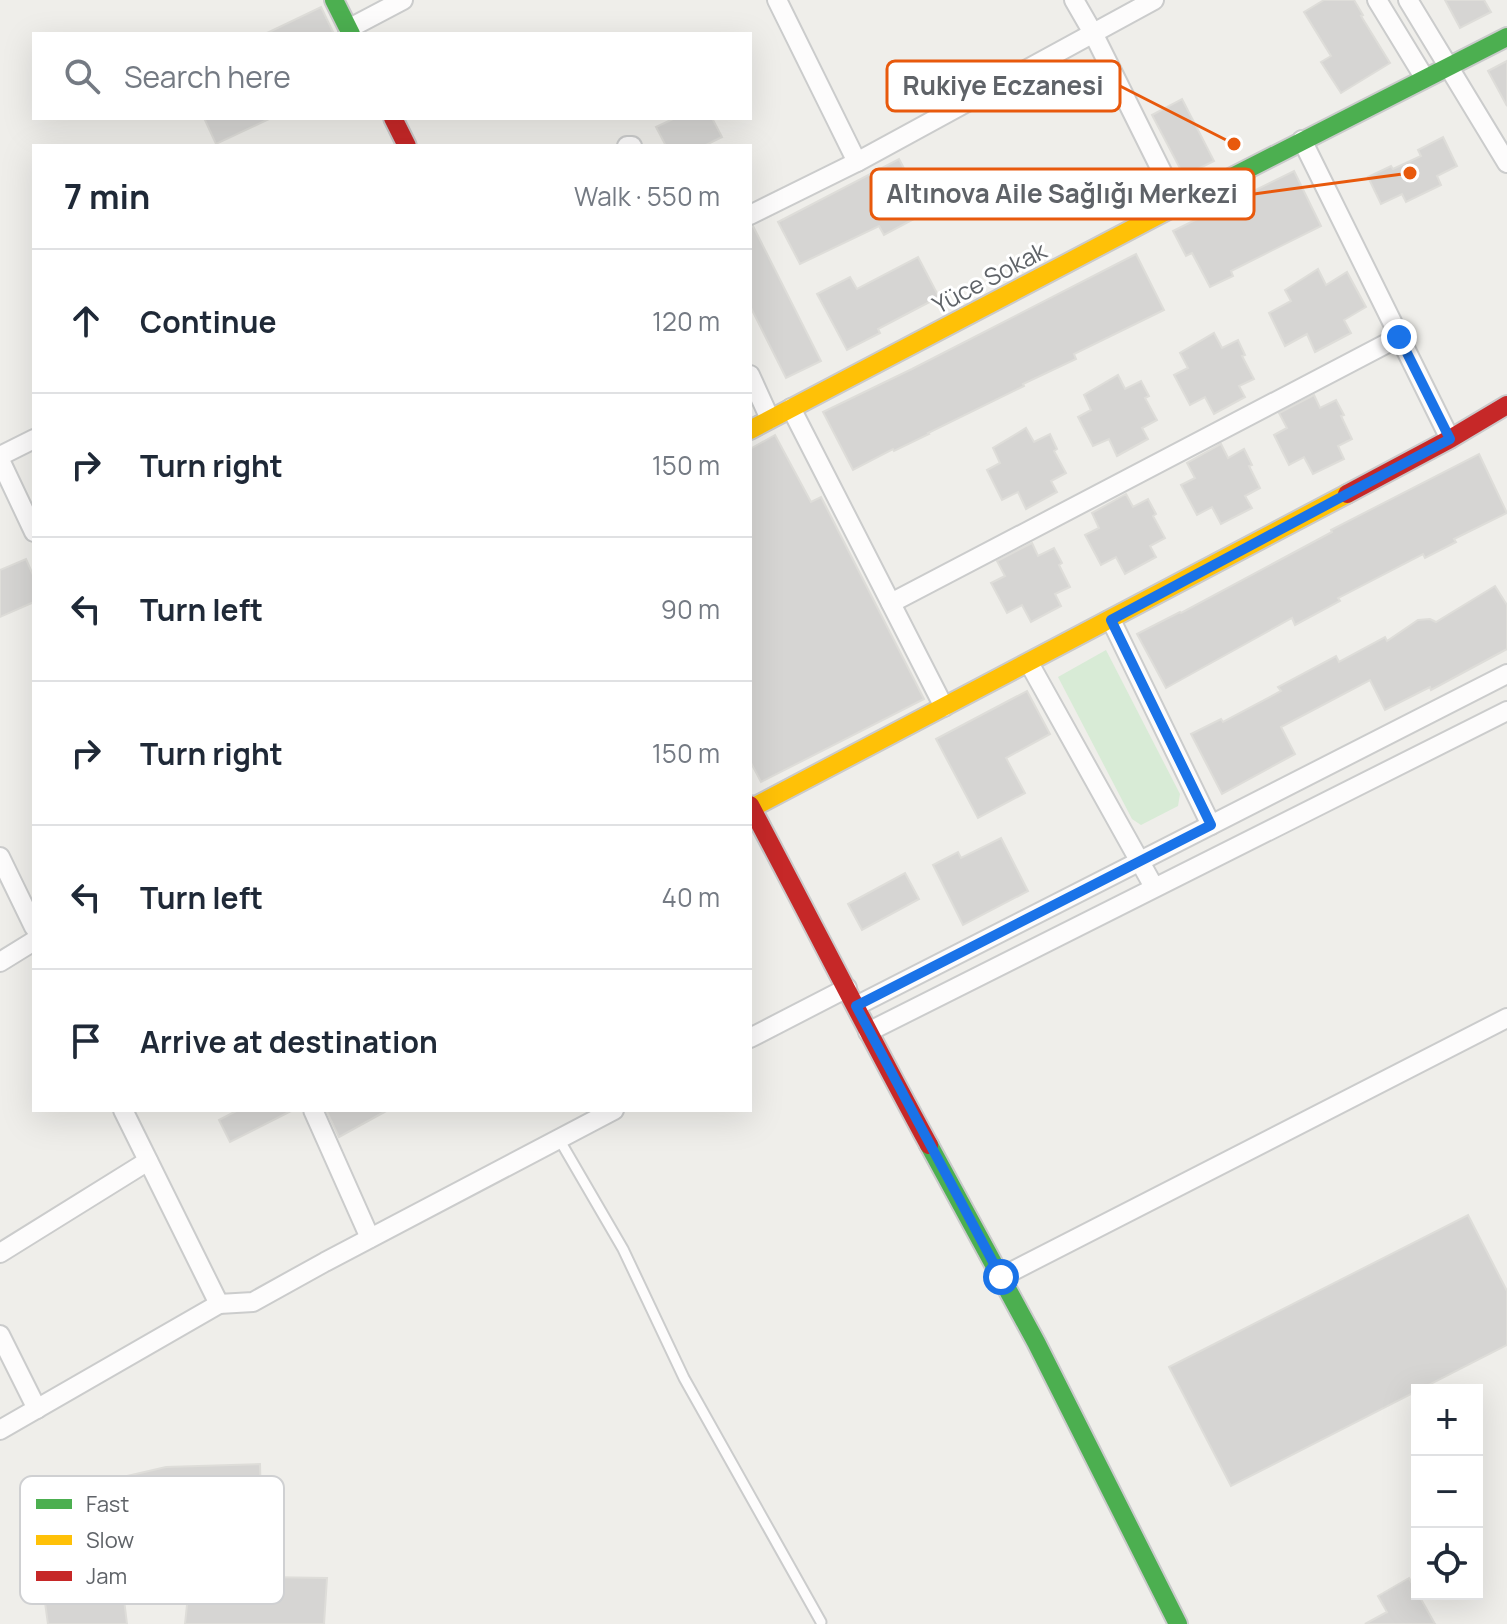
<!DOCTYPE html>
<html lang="en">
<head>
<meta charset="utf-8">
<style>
	:root { --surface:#fff; --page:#f2f2f3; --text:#1f2937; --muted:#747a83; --line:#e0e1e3 }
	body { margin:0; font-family:Manrope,sans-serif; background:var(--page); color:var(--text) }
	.controls { position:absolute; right:24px; bottom:24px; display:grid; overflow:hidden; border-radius:0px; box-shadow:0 8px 32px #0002 }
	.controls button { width:72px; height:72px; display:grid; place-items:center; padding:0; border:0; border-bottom:2px solid var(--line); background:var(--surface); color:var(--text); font:40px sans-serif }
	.stop { position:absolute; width:24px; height:24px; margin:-18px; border:6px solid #1a73e8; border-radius:50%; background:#fff }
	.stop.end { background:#1a73e8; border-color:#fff; box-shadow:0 2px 8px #0008 }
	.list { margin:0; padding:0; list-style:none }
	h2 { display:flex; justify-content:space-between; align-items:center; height:104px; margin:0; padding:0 32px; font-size:34px }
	h2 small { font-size:26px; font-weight:400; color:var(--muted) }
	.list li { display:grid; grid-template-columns:52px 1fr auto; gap:24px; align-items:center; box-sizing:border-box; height:144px; padding:0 32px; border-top:2px solid var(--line) }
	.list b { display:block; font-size:30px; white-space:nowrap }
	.list em { font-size:26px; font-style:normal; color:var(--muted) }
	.icon { flex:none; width:44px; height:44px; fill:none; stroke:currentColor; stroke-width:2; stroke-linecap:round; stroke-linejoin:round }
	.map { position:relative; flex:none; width:1507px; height:1624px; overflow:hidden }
	.search { position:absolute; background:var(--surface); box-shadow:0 8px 32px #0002; left:32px; top:32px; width:720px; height:88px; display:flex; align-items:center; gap:20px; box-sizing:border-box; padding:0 28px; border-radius:0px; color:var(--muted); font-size:30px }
	.panel { position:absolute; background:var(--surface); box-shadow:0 8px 32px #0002; left:32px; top:144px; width:720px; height:968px; border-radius:0px }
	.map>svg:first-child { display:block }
	.green { fill:#d8ebd6 }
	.building { fill:#d6d5d3; stroke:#deddd9; stroke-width:2 }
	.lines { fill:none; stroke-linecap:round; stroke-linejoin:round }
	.lane-casing { stroke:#cbcccc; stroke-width:13 }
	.street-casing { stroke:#cbcccc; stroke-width:22 }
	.fast-casing { stroke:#cacacb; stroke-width:22 }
	.slow-casing { stroke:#cacacb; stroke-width:22 }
	.jam-casing { stroke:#cacacb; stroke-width:22 }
	.lane { stroke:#fdfcfc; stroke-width:9 }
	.street { stroke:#fdfcfc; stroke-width:18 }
	.fast { stroke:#4caf50; stroke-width:18 }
	.slow { stroke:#ffc107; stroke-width:18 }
	.jam { stroke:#c62828; stroke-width:18 }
	.route { stroke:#1a73e8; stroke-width:10 }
	.labels { text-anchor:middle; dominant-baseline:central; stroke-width:6; stroke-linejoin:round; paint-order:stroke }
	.street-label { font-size:24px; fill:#5f6368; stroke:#fff }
	.key { fill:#fff; stroke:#cfd0d2; stroke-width:2 }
	.key-label { font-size:22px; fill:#5f6368 }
	.leader { fill:none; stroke:#e8590c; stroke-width:3 }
	.callout-dot { fill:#e8590c; stroke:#fff; stroke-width:3 }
	.callout { fill:#fff; stroke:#e8590c; stroke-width:3 }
	.callout-label { font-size:26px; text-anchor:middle; font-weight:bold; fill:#5f6368 }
</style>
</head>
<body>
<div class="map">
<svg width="1507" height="1624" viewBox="0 0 1507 1624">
	<rect width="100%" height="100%" fill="#efeeea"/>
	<!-- green -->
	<path class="green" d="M1106,650L1180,794L1178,806L1141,825L1132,819L1058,677Z"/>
	<!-- building -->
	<g class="building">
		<path d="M1324,0H1354L1363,15L1361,16L1390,63L1341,93L1321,62L1331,56L1304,12Z"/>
		<path d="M1445,0H1484L1491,12L1460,28Z"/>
		<path d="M321,7L334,34H265Z"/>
		<path d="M1507,61V106L1488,71Z"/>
		<path d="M1182,99L1214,161L1184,176L1152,115Z"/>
		<path d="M204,118H271L216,144Z"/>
		<path d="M675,118H712L722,137L704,146H666L656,127Z"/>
		<path d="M1443,137L1457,166L1437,176L1441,185L1406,202L1402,194L1381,204L1368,177L1391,166L1393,169L1421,156L1418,150Z"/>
		<path d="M899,159L927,212L884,235L879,226L800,264L778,222Z"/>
		<path d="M1294,171L1321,226L1231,271L1233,276L1210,287L1192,253L1186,256L1173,231Z"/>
		<path d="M753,226L821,361L786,378L750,306V227Z"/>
		<path d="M1136,254L1164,310L1074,354L1076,359L1023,384L1024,386L928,433L929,434L894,451L893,449L853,470L823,412L912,369Z"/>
		<path d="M918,257L939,297L878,329L880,333L847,350L817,294L850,277L857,289Z"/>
		<path d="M1318,269L1326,285L1347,272L1366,307L1344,320L1351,333L1315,352L1307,334L1285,346L1269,313L1291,301L1285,290Z"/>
		<path d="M1214,333L1222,348L1238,340L1245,355L1242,356L1254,379L1239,386L1245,397L1214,414L1205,397L1190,405L1174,375L1188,368L1180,353Z"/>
		<path d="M1118,375L1125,389L1141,381L1149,396L1145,398L1157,420L1142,428L1148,439L1117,456L1109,439L1093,446L1078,417L1091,410L1084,395Z"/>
		<path d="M1314,395L1320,408L1336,400L1344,415L1341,416L1352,439L1338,446L1344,459L1313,474L1304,457L1289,465L1274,435L1287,428L1279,413Z"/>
		<path d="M1026,428L1034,442L1050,434L1057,449L1054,451L1066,473L1051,481L1057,492L1026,509L1018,492L1002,500L987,470L1000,463L993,448Z"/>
		<path d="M775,435L811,502L821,497L924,699L761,782L750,761V449Z"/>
		<path d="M1221,444L1228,458L1244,449L1252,465L1249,466L1260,488L1245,496L1252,508L1221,524L1212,507L1197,515L1181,485L1195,478L1187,463Z"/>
		<path d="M1479,454L1507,513L1454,539L1456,542L1425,558L1423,554L1338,598L1340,601L1295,625L1292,618L1166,688L1137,634L1180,612L1181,613L1332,532L1331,530Z"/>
		<path d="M1126,494L1133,507L1148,499L1156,514L1153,516L1165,538L1150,546L1156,557L1125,574L1116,557L1101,565L1085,535L1099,528L1092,513Z"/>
		<path d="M1032,543L1038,556L1054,548L1062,563L1059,565L1070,587L1055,594L1061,606L1031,622L1022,605L1007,613L991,583L1005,576L997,561Z"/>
		<path d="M26,559L34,577V602L0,617V570Z"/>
		<path d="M1495,586L1507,605V649L1431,690L1430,687L1385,710L1370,680L1281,727L1295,754L1222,794L1191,734L1221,719L1223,722L1281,691L1278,687L1336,656L1339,662L1385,637L1387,641L1418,620L1430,619L1436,622Z"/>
		<path d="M1027,691L1050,734L1006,758L1025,793L978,818L936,739Z"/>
		<path d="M1001,838L1028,891L963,925L933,865L958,852L961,858Z"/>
		<path d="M905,873L919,899L862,930L848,904Z"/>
		<path d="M238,1110H293L230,1142L219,1120Z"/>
		<path d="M326,1110H388L339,1137Z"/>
		<path d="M1468,1215L1507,1291V1345L1231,1486L1169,1367Z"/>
		<path d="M260,1464L263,1577L327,1578L324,1624H185L191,1567L122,1583L127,1624H48L36,1538L68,1534L70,1547L129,1540L114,1479L166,1467Z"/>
		<path d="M1409,1578L1435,1624H1365L1387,1612L1378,1596Z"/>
	</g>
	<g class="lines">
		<!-- lane casing -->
		<g class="lane-casing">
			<path id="lane" d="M559,1139L623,1249L684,1378L821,1622"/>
		</g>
		<!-- street casing -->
		<g class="street-casing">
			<g id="street">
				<path d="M777,0L857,162"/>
				<path d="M1074,0L1093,33L1178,204"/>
				<path d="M1377,0L1424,77"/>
				<path d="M1408,0L1507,163"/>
				<path d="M348,29L403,0"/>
				<path d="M1302,140L1450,439"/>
				<path d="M627,146H632"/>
				<path d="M750,215L857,162L1154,0"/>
				<path d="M750,375L770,419"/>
				<path d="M791,408L944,707"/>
				<path d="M0,456L34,439"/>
				<path d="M0,460L34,532"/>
				<path d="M891,603L1399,337"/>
				<path d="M1111,620L1211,825"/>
				<path d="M1029,663L1154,887"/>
				<path d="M0,857L34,927"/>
				<path d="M0,962L34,941"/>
				<path d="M856,1006L1507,674"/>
				<path d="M868,1032C1081,924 1295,819 1507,711"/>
				<path d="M750,1038L847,988"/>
				<path d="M313,1110L370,1238"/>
				<path d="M0,1253L148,1161"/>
				<path d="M1001,1277L1507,1018"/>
				<path d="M219,1304L253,1302L325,1262L614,1110"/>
				<path d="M0,1335L37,1409"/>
				<path d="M0,1430L219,1304L123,1110"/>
			</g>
		</g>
		<!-- fast casing -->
		<g class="fast-casing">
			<g id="fast">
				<path d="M334,0L351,34"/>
				<path d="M1189,199L1507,37"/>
				<path d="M929,1145L1036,1342L1178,1624"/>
			</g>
		</g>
		<!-- slow casing -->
		<g class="slow-casing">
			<g id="slow">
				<path d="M750,430L1189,199"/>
				<path d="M750,809L1347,494"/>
			</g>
		</g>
		<!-- jam casing -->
		<g class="jam-casing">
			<g id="jam">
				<path d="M393,118L407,146"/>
				<path d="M1347,494L1450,439L1507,405"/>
				<path d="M750,805C810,918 868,1033 929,1145"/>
			</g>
		</g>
		<!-- lane -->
		<use href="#lane" class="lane"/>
		<!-- street -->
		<use href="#street" class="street"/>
		<!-- fast -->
		<use href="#fast" class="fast"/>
		<!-- slow -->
		<use href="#slow" class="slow"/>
		<!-- jam -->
		<use href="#jam" class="jam"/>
	</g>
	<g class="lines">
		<!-- route -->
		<path class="route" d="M1001,1277L856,1006L1211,825L1111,620L1450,439L1399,337"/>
	</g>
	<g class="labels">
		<!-- street labels -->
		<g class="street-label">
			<text transform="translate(989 277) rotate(-28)">Yüce Sokak</text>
		</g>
	</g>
	<!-- legend -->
	<rect x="20" y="1476" width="264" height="128" rx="12" class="key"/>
	<rect x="36" y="1499" width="36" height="10" fill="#4caf50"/>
	<rect x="36" y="1535" width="36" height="10" fill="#ffc107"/>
	<rect x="36" y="1571" width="36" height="10" fill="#c62828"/>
	<g class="key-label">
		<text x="86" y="1512">Fast</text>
		<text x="86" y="1548">Slow</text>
		<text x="86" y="1584">Jam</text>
	</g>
	<!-- callouts -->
	<path class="leader" d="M1234 144L1120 86M1410 173L1254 194"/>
	<g class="callout-dot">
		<circle cx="1234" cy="144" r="8"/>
		<circle cx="1410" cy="173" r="8"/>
	</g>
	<g class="callout">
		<rect x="887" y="61" width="233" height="50" rx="8"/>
		<rect x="871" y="169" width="383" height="50" rx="8"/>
	</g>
	<g class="callout-label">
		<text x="1003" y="95">Rukiye Eczanesi</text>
		<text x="1062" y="203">Altınova Aile Sağlığı Merkezi</text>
	</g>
</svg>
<div class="controls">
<button>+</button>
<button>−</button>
<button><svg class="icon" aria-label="locate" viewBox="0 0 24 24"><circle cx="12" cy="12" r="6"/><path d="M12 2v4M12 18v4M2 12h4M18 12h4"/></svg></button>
</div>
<div class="stop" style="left:1001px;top:1277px"></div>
<div class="stop end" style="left:1399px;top:337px"></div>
<div class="search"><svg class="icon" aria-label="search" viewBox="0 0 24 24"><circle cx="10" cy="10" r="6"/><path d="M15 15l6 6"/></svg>Search here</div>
<section class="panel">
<h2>7 min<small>Walk · 550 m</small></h2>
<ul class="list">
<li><svg class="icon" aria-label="ahead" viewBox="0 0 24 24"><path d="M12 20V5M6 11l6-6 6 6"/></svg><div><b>Continue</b></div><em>120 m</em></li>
<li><svg class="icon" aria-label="right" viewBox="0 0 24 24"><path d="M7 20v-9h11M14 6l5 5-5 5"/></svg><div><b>Turn right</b></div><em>150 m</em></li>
<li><svg class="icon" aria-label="left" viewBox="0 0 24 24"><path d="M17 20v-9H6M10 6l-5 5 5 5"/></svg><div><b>Turn left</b></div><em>90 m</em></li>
<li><svg class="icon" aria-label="right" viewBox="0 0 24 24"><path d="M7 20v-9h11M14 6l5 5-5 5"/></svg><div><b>Turn right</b></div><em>150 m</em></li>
<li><svg class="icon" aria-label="left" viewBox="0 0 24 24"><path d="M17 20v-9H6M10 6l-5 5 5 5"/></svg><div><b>Turn left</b></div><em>40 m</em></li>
<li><svg class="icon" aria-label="arrive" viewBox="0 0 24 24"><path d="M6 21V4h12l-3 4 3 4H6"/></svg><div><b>Arrive at destination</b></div></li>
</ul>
</section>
</div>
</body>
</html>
